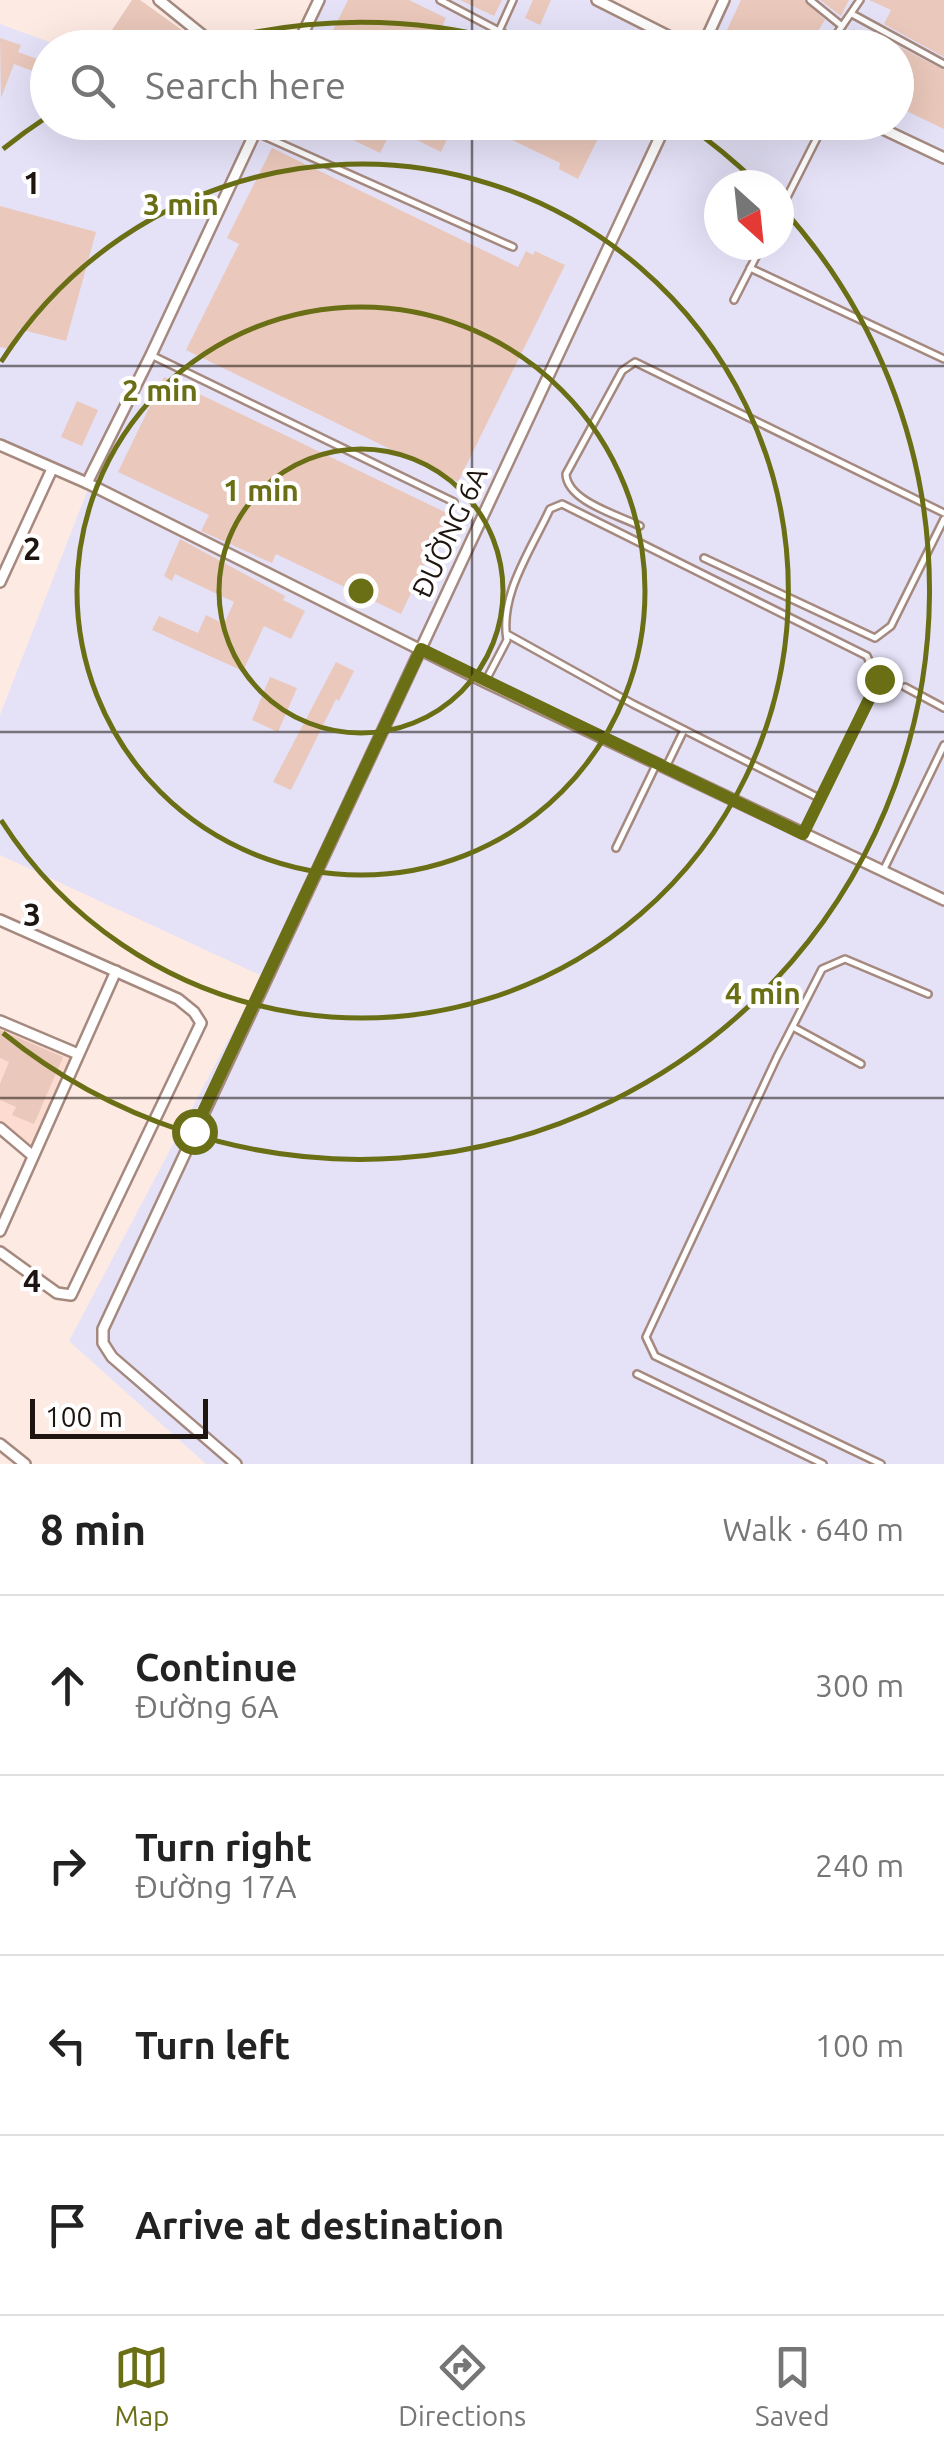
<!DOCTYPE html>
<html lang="en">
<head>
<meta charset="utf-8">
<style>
	:root { --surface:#fff; --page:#f6f6f6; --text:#222; --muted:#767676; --line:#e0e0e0; --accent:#6a6f15 }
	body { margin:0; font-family:Ubuntu,sans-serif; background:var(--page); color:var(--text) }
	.compass { position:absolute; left:704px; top:170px; width:90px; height:90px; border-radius:50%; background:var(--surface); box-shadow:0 10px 40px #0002; rotate:153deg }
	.scale { position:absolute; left:30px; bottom:25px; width:178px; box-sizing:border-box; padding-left:10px; border:5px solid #1e1410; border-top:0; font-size:28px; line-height:35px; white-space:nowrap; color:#1e1410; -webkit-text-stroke:8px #fff; paint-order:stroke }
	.stop { position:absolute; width:30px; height:30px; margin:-22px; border:8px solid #6a6f15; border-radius:50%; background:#fff }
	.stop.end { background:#6a6f15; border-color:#fff; box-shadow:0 2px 10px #0008 }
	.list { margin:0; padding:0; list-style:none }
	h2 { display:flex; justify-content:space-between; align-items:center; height:130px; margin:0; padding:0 40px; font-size:42px }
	h2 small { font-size:32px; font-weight:400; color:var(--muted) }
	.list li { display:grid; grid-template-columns:65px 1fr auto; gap:30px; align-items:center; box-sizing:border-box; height:180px; padding:0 40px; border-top:2px solid var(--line) }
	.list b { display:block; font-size:38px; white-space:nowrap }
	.list p { margin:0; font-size:32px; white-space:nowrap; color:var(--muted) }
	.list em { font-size:32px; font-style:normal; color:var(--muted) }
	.icon { flex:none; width:55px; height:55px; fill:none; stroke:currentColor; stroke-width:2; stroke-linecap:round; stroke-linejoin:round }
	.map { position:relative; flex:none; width:944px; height:1464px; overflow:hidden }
	.search { position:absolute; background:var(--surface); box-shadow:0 10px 40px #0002; left:30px; right:30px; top:30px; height:110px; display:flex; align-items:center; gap:25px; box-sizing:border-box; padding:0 35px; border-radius:55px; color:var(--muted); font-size:38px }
	.sheet { height:850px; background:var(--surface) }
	nav { display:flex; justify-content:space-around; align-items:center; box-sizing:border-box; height:140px; border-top:2px solid var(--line); background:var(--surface); font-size:28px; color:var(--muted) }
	nav a { display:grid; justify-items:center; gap:5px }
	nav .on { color:var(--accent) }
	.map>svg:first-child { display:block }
	.industrial { fill:#e5e2f8; fill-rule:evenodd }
	.built { fill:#fcdcd0 }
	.building { fill:#eac8bb }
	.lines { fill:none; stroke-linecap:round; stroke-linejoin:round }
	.service-casing { stroke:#a5897e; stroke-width:10 }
	.minor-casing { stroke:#a5897e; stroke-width:14 }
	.service { stroke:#fff; stroke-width:5 }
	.minor { stroke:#fff; stroke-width:9 }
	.route { stroke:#6a6f15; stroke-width:12 }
	.grid { fill:none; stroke:#1e1410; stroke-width:2.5; stroke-opacity:0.55 }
	.ring { fill:none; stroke:#6a6f15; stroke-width:5 }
	.labels { text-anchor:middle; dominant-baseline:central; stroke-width:8; stroke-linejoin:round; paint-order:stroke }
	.street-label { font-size:28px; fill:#1e1410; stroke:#fff }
	.grid-label { font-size:32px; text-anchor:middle; font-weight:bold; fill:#1e1410; stroke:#fff; stroke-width:8; stroke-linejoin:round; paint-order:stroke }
	.centre { fill:#6a6f15; stroke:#fff; stroke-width:5 }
	.ring-label { font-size:30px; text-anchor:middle; font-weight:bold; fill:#6a6f15; stroke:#fff; stroke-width:8; stroke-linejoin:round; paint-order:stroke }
</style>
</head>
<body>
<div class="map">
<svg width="944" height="1464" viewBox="0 0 944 1464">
	<rect width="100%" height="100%" fill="#fdeae3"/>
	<!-- industrial -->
	<g class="industrial">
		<path d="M323,0H588L683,47L300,48Z"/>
		<path d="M728,0H944V1464H206L69,1341L262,976L0,855V715L88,489L156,354L264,123L896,122V48L707,47ZM719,185H779V245H719Z"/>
		<path d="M0,24L63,47L48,48V122L255,123L147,354L85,478L0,440Z"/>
	</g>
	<!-- built -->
	<path class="built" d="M0,1026L73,1056L31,1150L0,1123Z"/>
	<!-- building -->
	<g class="building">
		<path d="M132,0H140L207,48H100Z"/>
		<path d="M348,0H409L446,18L432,48H324Z"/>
		<path d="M460,0H502L494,16Z"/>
		<path d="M533,0H551L540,25L525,18Z"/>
		<path d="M741,0H804L825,20L807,48H764L727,30Z"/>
		<path d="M820,0H849L841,16Z"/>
		<path d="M869,0H944V57L884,24L891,10Z"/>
		<path d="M853,29L876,40L879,36L944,70V129L896,106V48H844Z"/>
		<path d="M0,38L21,45L18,52L48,63L44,75L14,64L1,98Z"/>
		<path d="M196,122H231L224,138Z"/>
		<path d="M316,122H413L447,139L441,152L393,128L380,153Z"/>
		<path d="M513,122H606L578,179L559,169L560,163L506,137Z"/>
		<path d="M272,148L518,267L526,251L533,255L535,251L565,265L458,482L186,350L239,244L227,238Z"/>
		<path d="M0,206L96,232L66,341L19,329L13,350L0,347Z"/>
		<path d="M164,377L449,514L401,614L276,554L272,563L201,531L209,515L118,472Z"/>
		<path d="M77,401L98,410L82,446L61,437Z"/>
		<path d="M180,539L285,596L283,600L305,611L291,639L264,626L243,671L152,630L159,616L198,633L206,615L224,624L234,602L175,574L172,581L164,576Z"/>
		<path d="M336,662L354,671L339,701L336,699L291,790L273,782Z"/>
		<path d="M270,677L297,688L278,732L252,720Z"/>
		<path d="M0,1030L63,1057L34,1124L12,1115L16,1107L0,1100V1084L9,1062L0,1058Z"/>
	</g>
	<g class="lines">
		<!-- service casing -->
		<g class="service-casing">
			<g id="service">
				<path d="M440,0L531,48"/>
				<path d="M810,0L842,26"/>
				<path d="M852,14L944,64"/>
				<path d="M499,31L513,0"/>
				<path d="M827,48L860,0"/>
				<path d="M255,132L513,247"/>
				<path d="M779,213L825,122"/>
				<path d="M750,268L944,359"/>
				<path d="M734,300L762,245"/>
				<path d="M151,355L454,502"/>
				<path d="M640,526C618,515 567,501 566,474L622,371L635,362L944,513"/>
				<path d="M704,558L875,638L891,626L944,519"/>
				<path d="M507,634L633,704L821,799"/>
				<path d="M485,682L507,640C499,595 531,550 550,509L562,504L867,656L878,683L803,834"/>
				<path d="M905,687L944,708"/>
				<path d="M666,767L684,730"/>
				<path d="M616,848L657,763"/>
				<path d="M883,871L944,745"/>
				<path d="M793,1027L861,1064"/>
				<path d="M637,1374L823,1464"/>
				<path d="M881,1464L655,1356L646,1337L777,1057L822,969L845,959L928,994"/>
			</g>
		</g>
		<!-- minor casing -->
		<g class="minor-casing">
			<g id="minor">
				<path d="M159,0L206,38L226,48"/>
				<path d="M597,0L692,48"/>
				<path d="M706,39L723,48"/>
				<path d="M296,48L319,0"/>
				<path d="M702,48L724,0"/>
				<path d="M868,122L944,158"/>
				<path d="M0,445L87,483L485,682L944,900"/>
				<path d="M87,483L151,355L260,122"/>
				<path d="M0,582L52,469"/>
				<path d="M0,920L178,999L194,1012L201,1023L71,1295L57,1293L0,1252"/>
				<path d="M0,1021L78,1054"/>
				<path d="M0,1128L33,1156"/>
				<path d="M0,1231L116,971"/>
				<path d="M0,1444L25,1464"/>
				<path d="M236,1464L112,1357L103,1343V1329L667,122"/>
			</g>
		</g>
		<!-- service -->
		<use href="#service" class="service"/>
		<!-- minor -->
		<use href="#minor" class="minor"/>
	</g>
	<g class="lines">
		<!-- route -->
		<path class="route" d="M194,1131L421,649L803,834L879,679"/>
	</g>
	<!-- grid -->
	<path class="grid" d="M472,0V48M472,122V1464M0,366H944M0,732H944M0,1098H944"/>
	<!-- distance rings -->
	<g class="ring">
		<circle cx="361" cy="591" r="142"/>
		<circle cx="361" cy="591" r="284"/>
		<path d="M1 362A427 427 0 1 1 1 820"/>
		<path d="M3 149A569 569 0 0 1 47 117M195 47A569 569 0 0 1 527 47M687 125A569 569 0 0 1 756 182M781 207A569 569 0 0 1 3 1033"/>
	</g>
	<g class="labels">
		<!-- street labels -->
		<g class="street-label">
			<text transform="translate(449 532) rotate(-65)">ĐƯỜNG 6A</text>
		</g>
	</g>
	<g class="grid-label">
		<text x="32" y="194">1</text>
		<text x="32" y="560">2</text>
		<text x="32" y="926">3</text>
		<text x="32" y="1292">4</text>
	</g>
	<circle cx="361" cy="591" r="15" class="centre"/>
	<g class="ring-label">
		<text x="181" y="215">3 min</text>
		<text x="160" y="401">2 min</text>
		<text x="261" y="501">1 min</text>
		<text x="763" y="1004">4 min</text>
	</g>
</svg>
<svg class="compass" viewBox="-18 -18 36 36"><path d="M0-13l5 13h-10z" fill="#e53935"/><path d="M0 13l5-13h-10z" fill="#767676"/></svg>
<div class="scale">100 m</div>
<div class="stop" style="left:194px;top:1131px"></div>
<div class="stop end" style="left:879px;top:679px"></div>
<div class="search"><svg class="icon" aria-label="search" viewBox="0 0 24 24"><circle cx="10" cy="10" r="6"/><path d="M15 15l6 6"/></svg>Search here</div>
</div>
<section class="sheet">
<h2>8 min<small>Walk · 640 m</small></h2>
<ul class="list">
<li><svg class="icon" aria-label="ahead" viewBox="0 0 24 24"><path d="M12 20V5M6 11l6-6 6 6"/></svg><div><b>Continue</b><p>Đường 6A</p></div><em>300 m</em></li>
<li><svg class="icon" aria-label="right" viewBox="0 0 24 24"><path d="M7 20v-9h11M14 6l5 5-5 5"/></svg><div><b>Turn right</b><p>Đường 17A</p></div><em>240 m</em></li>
<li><svg class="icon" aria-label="left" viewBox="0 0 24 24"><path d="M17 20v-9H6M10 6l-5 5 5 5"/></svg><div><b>Turn left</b></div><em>100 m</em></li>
<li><svg class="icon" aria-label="arrive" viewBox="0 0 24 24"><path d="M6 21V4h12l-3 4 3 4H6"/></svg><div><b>Arrive at destination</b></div></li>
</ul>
</section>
<nav>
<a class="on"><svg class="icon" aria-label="map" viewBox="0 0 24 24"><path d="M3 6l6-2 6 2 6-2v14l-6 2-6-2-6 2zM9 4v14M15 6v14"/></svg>Map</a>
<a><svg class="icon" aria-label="directions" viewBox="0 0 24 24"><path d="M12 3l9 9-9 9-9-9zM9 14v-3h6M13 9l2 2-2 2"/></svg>Directions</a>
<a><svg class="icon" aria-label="saved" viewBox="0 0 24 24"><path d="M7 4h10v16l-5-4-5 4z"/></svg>Saved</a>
</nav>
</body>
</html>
